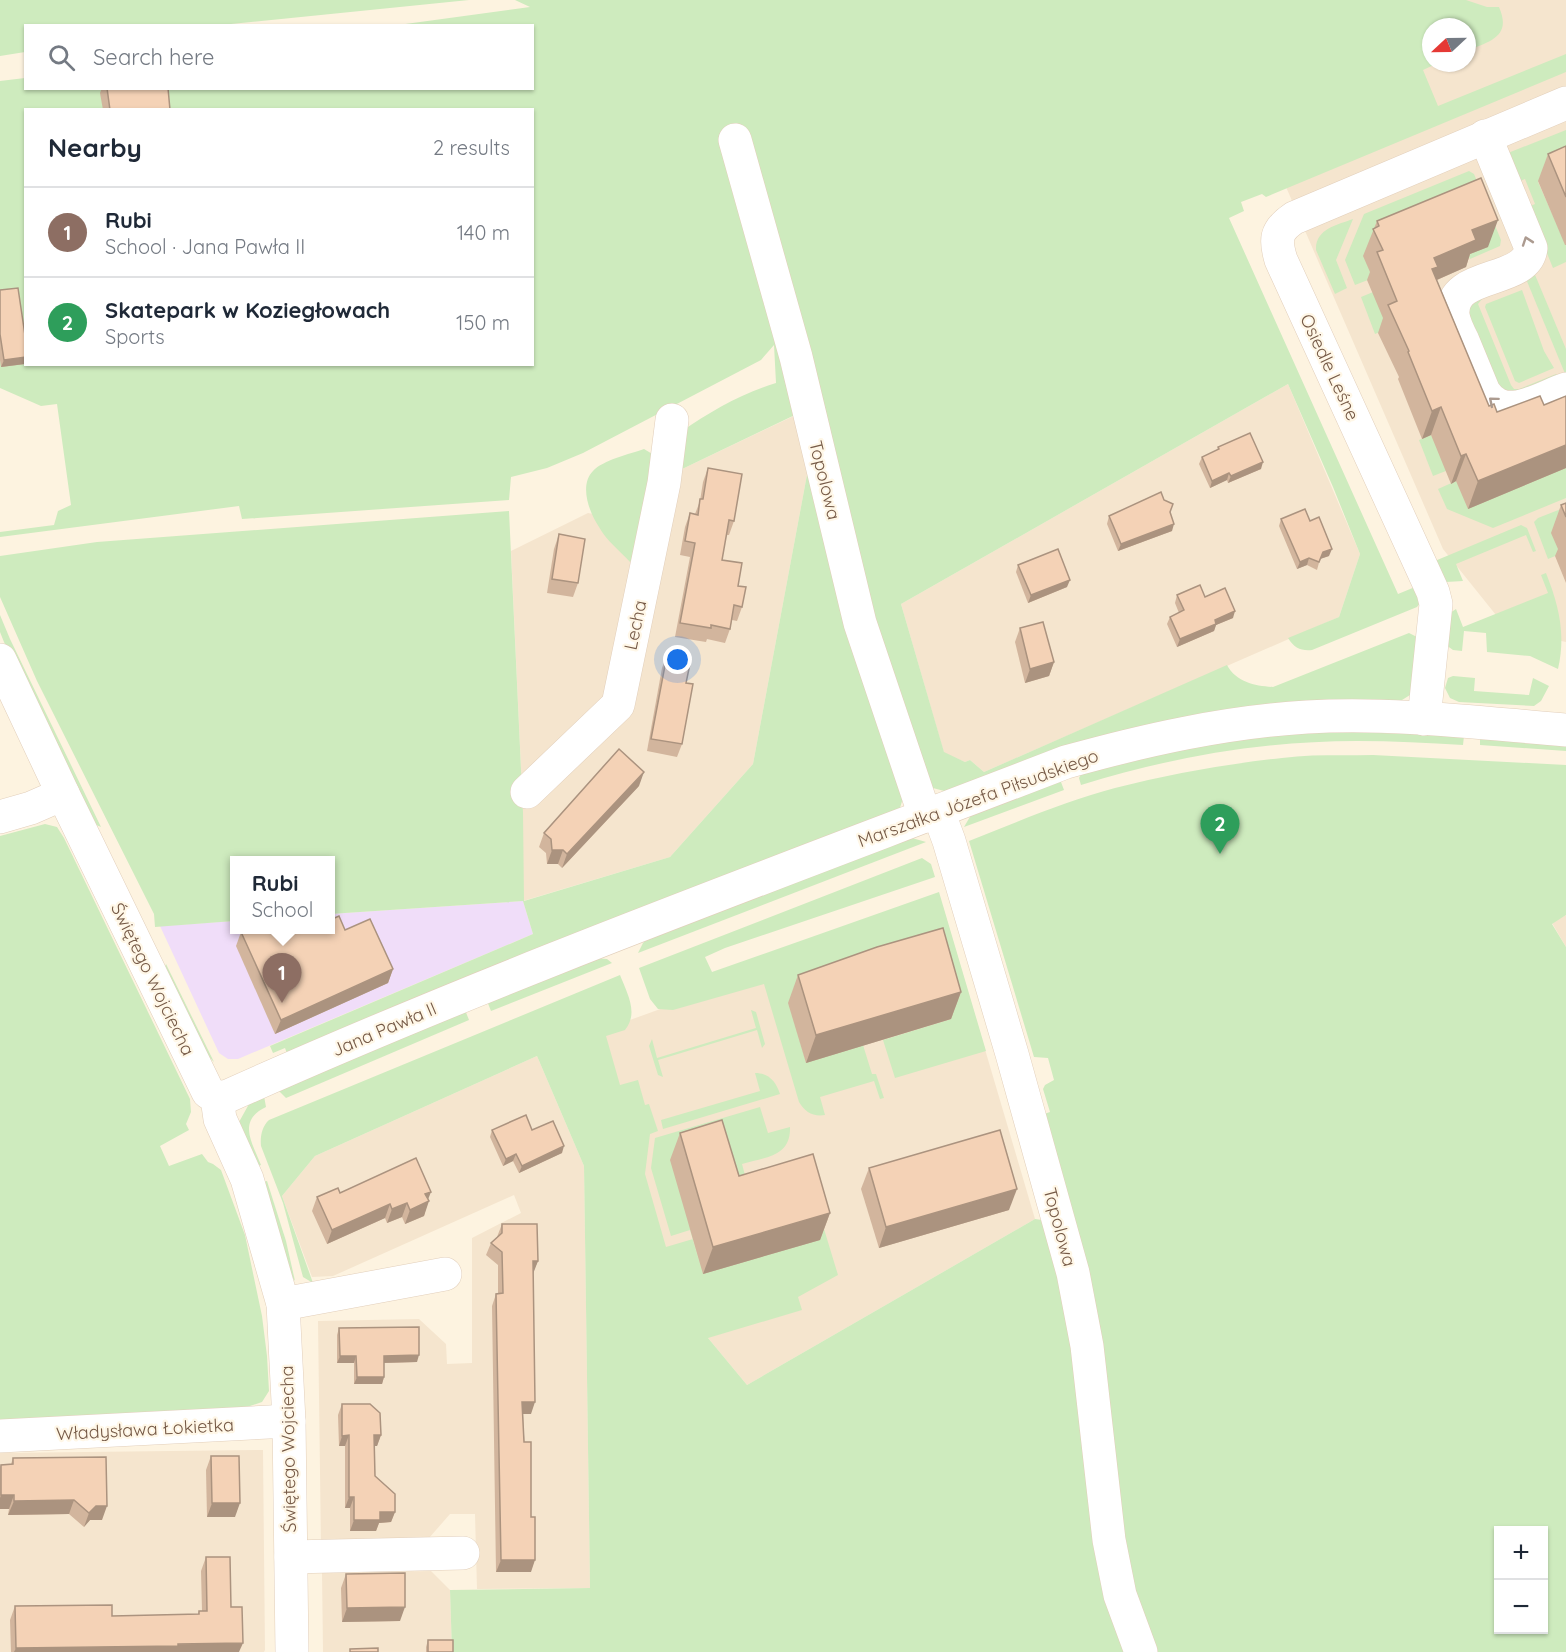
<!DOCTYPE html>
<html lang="en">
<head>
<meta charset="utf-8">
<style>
	:root { --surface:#fff; --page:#f2f2f3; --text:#1f2937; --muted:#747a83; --line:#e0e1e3; --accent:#ee6f3e }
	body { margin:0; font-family:Quicksand,sans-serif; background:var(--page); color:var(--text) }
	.controls { position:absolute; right:18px; bottom:18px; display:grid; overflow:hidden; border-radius:0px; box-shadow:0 2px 4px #0004 }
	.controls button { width:54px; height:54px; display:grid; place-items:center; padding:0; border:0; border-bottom:2px solid var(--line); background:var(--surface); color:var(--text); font:30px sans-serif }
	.compass { position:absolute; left:1422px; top:18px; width:54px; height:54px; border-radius:50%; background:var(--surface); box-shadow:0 2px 4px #0004; rotate:248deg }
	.you { position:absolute; left:678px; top:660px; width:21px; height:21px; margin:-15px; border:4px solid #fff; border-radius:50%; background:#1a73e8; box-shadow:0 0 0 9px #1a73e833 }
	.badge { display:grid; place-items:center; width:39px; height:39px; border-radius:50%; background:var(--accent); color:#fff; font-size:20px; font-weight:700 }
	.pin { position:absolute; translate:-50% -50px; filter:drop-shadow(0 2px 3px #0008) }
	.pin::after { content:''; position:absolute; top:32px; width:21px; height:18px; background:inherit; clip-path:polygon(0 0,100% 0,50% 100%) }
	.popup { position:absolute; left:230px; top:856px; width:105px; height:78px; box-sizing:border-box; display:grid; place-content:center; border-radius:0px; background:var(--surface); filter:drop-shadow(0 2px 4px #0005); font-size:20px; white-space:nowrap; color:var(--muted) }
	.popup b { font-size:22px; color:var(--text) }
	.popup::after { content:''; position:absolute; left:50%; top:100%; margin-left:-12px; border:12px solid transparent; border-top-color:var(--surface) }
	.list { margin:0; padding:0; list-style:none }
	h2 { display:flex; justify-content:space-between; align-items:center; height:78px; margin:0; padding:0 24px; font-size:26px }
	h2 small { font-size:20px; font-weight:400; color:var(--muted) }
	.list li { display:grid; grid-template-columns:39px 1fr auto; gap:18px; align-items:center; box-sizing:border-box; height:90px; padding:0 24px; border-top:2px solid var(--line) }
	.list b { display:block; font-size:22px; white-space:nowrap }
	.list p { margin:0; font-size:20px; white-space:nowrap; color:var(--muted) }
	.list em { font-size:20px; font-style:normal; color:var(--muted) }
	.icon { flex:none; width:33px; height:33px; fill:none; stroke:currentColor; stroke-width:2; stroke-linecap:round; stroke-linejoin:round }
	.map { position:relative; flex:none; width:1566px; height:1652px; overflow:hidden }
	.search { position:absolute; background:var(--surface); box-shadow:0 2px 4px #0004; left:24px; top:24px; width:510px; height:66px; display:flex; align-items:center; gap:15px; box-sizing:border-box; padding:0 21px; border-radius:0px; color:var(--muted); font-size:22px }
	.panel { position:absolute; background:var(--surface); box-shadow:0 2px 4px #0004; left:24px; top:108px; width:510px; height:258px; border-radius:0px }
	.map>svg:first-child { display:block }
	.residential { fill:#f5e5ce; fill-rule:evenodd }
	.education { fill:#f0ddf9 }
	.green { fill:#ceebbe; fill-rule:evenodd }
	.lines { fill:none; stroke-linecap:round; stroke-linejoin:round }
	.minor-casing { stroke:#e2cfbb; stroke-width:34 }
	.minor { stroke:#fff; stroke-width:33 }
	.wall { fill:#d2b59d }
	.shaded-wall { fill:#ab937f }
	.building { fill:#f4d2b6; stroke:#ab937f; stroke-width:1.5 }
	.oneway { stroke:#ac9b90 }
	.labels { text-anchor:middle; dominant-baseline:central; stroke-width:4.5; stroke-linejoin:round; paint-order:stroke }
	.street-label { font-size:18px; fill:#755946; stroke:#fff7e7 }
</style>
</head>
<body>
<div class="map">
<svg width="1566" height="1652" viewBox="0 0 1566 1652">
	<rect width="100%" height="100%" fill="#fdf3e0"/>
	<!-- residential -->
	<g class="residential">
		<path d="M1212,0H1566V642L1508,630L1443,549L1211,14ZM1431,27H1467V63H1431Z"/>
		<path d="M1288,384L1360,554L1339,617L984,772L970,760L965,762L944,753L901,604Z"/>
		<path d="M800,413L812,448L753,764L670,857L523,901V812L511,551L588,513L637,522L678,471Z"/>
		<path d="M943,907L1035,1219L747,1385L698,1326L569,1042Z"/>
		<path d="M1566,915V947L1552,923Z"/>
		<path d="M537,1056L584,1166L590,1588L477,1589L475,1514H450L422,1546H321L318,1321L419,1319L446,1344L447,1364L472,1363V1238L521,1213L514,1195L333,1276L312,1277L282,1196L315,1156Z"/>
		<path d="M263,1450L265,1650L264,1652H0V1453Z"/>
		<path d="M431,1571L450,1590L452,1652H323L322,1573Z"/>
	</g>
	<!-- education -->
	<path class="education" d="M523,901L533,934L238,1059H228L219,1053L160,926L234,921V930H330V914Z"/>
	<!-- green -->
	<g class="green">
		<path d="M0,0H469L221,25L26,26L25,52L0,56Z"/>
		<path d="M515,0H1466L1487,7H1499C1512,37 1490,41 1467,51V27H1431V63H1438L1423,70L1438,106L1566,54V72L1266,197L1262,194L1241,202L1244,211L1229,218L1398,594L1415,587L1420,603L1417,607L1312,650C1301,651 1294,648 1288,638L1339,617L1360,554L1333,487L1288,384L901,604L944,752L965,762L970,760L984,772L1227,665C1236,682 1255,686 1273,687L1409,633L1417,637L1410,695L1402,700L948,792L933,788L905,791L900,808L288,1056L285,1048L273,1053L270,1046L533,934L523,901L330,914V860H234V921L155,927L154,914L37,681L0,597V556L97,542L509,511L523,812L524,901L670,857L753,764L812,448L799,413L678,471L681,432C711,411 741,394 776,383L774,345L761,360L583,453L547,468L511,477L509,500L242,519L239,506L0,537V532L54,525L58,511L71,505L57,404L41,406L0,388V81L25,78L26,88H532V26L398,25L530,7ZM26,110H532V364H26Z"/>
		<path d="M1566,130V170L1538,182L1566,245V262L1553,268L1528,207L1535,204L1525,179L1520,181L1508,153Z"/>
		<path d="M1469,171L1474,174L1501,240L1500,246L1470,259L1468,255L1364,256L1373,278L1355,285L1345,260L1364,214Z"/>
		<path d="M1353,219L1336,260L1347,288L1335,294L1316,250C1315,229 1337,225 1353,219Z"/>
		<path d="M1533,270L1566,349V376L1524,274Z"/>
		<path d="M1519,284L1482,299L1478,304L1511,385L1514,389H1519L1556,374L1560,381L1503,399L1465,309L1466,299Z"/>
		<path d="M1378,290L1387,329L1375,334L1361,297Z"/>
		<path d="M1522,290L1544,351L1554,368L1519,383L1515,381L1485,307L1486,304Z"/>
		<path d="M1431,435L1451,469L1433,476L1419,440Z"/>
		<path d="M644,449L654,455L636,555L630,562C620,551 606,540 599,527C589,512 579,485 593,471C603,460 630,454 644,449Z"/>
		<path d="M1566,468V498L1493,528L1447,509L1438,489L1456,481Z"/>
		<path d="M1566,507L1560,554L1548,559L1534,522L1538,518Z"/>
		<path d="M1521,525L1527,528L1536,551L1533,552L1526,535L1456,564L1463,581L1446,582L1430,563Z"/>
		<path d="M1546,573C1559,606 1566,634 1558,669L1530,656L1487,652L1486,633L1464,631L1462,651L1453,650L1446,645L1450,613L1456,609L1463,627L1548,593L1541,575Z"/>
		<path d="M0,615L10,639L101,827L89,822L4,642L0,632Z"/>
		<path d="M1453,676L1475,678L1474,691L1529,695L1533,678L1549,686L1541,701L1534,706L1459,702L1450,698L1445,688L1448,678Z"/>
		<path d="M1355,732L1464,736L1463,745C1428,743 1393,741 1357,741C1263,741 1171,757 1081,785L1079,778L1081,774C1126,760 1174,749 1221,741C1265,734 1310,733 1355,732Z"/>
		<path d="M1480,736L1566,743V751L1480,745Z"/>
		<path d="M1373,755L1566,765V915L1552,924L1566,947V1652H1153L1124,1575L1041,1115L1050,1112L1043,1089L1045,1085L1054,1080L1048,1058L1034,1057L969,841C1017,822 1066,801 1115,788C1170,774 1226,764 1282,758C1312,754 1343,756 1373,755ZM1498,1530H1544V1630H1498Z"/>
		<path d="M1058,781L1061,782L1064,790L964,827L971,815Z"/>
		<path d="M45,824L57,827L64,838L190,1099L191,1112L186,1124L189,1130L160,1146L169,1166L202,1154L208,1162L213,1164L221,1170L245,1235L262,1316L267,1356L269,1391L262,1402L250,1406L249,1412L0,1426V836Z"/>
		<path d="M912,838L926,842L638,953L643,943L649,937Z"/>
		<path d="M922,858L931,864L935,877L725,948L705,957L712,972L939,892L986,1051L895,1078L883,1040L951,1019L789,1003L806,1062L863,1045L872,1074H876L884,1098L880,1099L874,1081L820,1097L825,1115C813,1117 805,1112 799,1102L764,984L673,1010L658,1009L650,999L639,968Z"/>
		<path d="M595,958L607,959L612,963L491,1011L487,1001Z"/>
		<path d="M166,964L214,1062L206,1054L164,969Z"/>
		<path d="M620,975C627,993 639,1013 625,1030L606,1036L620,1085L638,1080L645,1105L649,1104L658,1131L650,1134L645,1174L666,1247L693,1239L703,1274L690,1230L671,1236L651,1168L655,1138L760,1107L768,1133L790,1127C791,1157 765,1157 742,1164L746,1179L804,1163L838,1275L798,1297L802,1310L708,1338L747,1385L1035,1219L1042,1220L1073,1309L1131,1652H452L450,1590L590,1588L584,1166L537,1056L315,1156L282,1196L313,1283L303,1277L283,1203L261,1146C260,1137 262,1126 269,1120Z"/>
		<path d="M465,1010L469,1020L286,1098L278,1090Z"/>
		<path d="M751,1010L756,1012L765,1044L762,1048L757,1030L658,1060L663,1077L658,1075L649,1046L652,1039L657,1058L756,1028Z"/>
		<path d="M755,1073C769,1073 776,1082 780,1094L663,1129L661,1120L760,1091Z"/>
		<path d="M264,1096L266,1107C237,1121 252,1142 261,1165L255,1167L239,1122L249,1104Z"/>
		<path d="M267,1181L286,1241L295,1281L289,1273L260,1183Z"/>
	</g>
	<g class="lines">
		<!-- minor casing -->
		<g class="minor-casing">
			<g id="minor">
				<path d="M1485,136L1531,248C1527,285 1449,270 1453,315C1454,323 1459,333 1463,341C1470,358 1477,375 1484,392C1505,423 1538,399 1566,389"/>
				<path d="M735,140L796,357L860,623L925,816"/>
				<path d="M0,660L63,794L208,1092L217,1098L220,1119L247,1179L283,1304L289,1421L292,1652"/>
				<path d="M1424,719L1436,604L1433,592L1281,260C1275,240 1275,231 1294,218L1566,103"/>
				<path d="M527,792L618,705L664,483L672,420"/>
				<path d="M938,811L949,841L1012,1054L1073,1273L1087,1346L1109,1540L1120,1595L1141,1652"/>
				<path d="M0,817L31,808L63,794"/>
				<path d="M217,1098L228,1096C502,973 786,870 1066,762C1145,740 1225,722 1307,717C1393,712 1480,723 1566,730"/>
				<path d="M283,1304L445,1274"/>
				<path d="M0,1436L289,1421"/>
				<path d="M291,1557L463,1553"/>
			</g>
		</g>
		<!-- minor -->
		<use href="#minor" class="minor"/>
	</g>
	<!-- wall -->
	<g class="wall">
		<path d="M102,88H168L170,110H103L100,93Z"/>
		<path d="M1566,146V245H1565L1538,181L1548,154Z"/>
		<path d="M1377,221L1488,247L1470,254L1466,267L1437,280L1489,406L1497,412L1544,405L1566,396V468L1468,509L1456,481L1451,484L1431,435L1422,439L1398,379L1399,377L1378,333L1383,318L1367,280L1370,272L1363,256Z"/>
		<path d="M0,290L26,342L25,364L1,367L0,360Z"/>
		<path d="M1218,447L1261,469L1228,483L1227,480L1210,488L1199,464L1202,457L1217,451Z"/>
		<path d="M708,468L734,521L729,535H726L722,560L738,586L742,607L737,621L732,620L730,629L725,643L707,639L706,642L675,637L690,557L680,555L685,527L690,513L695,514L700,501L703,482Z"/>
		<path d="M1566,503V583L1555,556L1558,549L1551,533L1561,505Z"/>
		<path d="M1170,512L1172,531L1118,551L1107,524L1109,516Z"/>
		<path d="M1281,519L1310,521L1329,556L1320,559L1317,570L1307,565L1297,569L1279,526Z"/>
		<path d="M559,534L578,583L573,597L547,593L554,549Z"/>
		<path d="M1018,565L1067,587L1028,603L1016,572Z"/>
		<path d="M1177,595L1205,597L1233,618L1216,625L1214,631L1177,647L1167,624L1170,617L1179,613L1175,603Z"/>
		<path d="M1020,628L1054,662L1049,676L1025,683L1015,642Z"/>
		<path d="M667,655L686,683L682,744L677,757L647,751L662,668Z"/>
		<path d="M639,786L562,868L558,864H547L546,853L539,847L544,833Z"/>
		<path d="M345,930L393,969L388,983L275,1034L236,946L241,932Z"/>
		<path d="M798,975L961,992L951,1019L806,1063L788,1003Z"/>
		<path d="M492,1130H532L562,1153L519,1173L513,1161L503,1166L490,1137Z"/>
		<path d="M680,1133L739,1176L830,1213L820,1240L703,1274L670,1160Z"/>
		<path d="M869,1168L1009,1210L879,1248L861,1189Z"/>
		<path d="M340,1193L428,1200L424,1216L405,1224L402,1217L387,1223L385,1218L327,1244L312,1211L317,1197Z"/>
		<path d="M502,1224L538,1261L533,1272L531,1414H523L531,1572H496L492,1306L496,1294L498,1293V1265L486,1255L491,1243L497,1237Z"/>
		<path d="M339,1328L417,1362L384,1363V1377L382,1384H354V1363H337V1335Z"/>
		<path d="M342,1404L381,1435L377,1446H374L375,1476L395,1512L391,1522L379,1523L376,1531H350V1508H345V1446H339L338,1415Z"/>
		<path d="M211,1456L235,1517H207L206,1470Z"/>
		<path d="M106,1457L102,1520H90L84,1527L69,1514L8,1515L9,1509H0V1467L1,1465L11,1464L13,1458Z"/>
		<path d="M206,1557L231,1607L239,1652H11L10,1620L15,1606L112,1616L198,1614L199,1611H202L201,1571Z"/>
		<path d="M346,1574L400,1621L342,1622L341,1588Z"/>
		<path d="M428,1640L453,1652H426V1647Z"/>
	</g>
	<!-- shaded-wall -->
	<g class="shaded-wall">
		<path d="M1498,220L1488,247L1470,254L1466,267L1432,282L1422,297L1434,258L1472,230Z"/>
		<path d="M26,357L25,364L1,367L4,360Z"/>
		<path d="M1441,407L1431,435L1422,439L1432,411Z"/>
		<path d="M1566,445V468L1468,509L1478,481Z"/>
		<path d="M1466,454L1456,481L1451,484L1461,456Z"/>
		<path d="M1263,462L1261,469L1228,483L1231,476Z"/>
		<path d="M1229,473L1227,480L1210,488L1212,481Z"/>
		<path d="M1174,524L1172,531L1118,551L1121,544Z"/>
		<path d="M1332,549L1329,556L1320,559L1323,552Z"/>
		<path d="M1309,558L1307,565L1297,569L1300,562Z"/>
		<path d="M1070,580L1067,587L1028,603L1031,595Z"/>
		<path d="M1235,611L1233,618L1216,625L1214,631L1177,647L1180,639L1215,620Z"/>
		<path d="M1054,662L1049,676L1025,683L1030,669Z"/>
		<path d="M644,772L639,786L562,868L567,854Z"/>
		<path d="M552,850H563L558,864H547Z"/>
		<path d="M393,969L388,983L275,1034L281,1020Z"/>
		<path d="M961,992L951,1019L806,1063L816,1035Z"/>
		<path d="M564,1146L562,1153L519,1173L522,1166Z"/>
		<path d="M516,1154L513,1161L503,1166L506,1159Z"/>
		<path d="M1017,1189L1009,1210L879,1248L886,1227Z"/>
		<path d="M431,1192L427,1202L429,1201L424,1216L405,1224L410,1210L425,1194Z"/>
		<path d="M407,1203L402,1217L387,1223L392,1209Z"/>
		<path d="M390,1204L385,1218L327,1244L332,1230Z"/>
		<path d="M830,1213L820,1240L703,1274L713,1247Z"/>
		<path d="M533,1261H538L533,1274Z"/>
		<path d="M419,1355L417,1362L381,1363L384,1356Z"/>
		<path d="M340,1356H356L354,1363H337Z"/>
		<path d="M357,1377H384L382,1384H354Z"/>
		<path d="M522,1402H535L531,1414H518Z"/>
		<path d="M349,1435L345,1446H339L342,1436Z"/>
		<path d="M374,1435H381L377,1446H370Z"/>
		<path d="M1,1495H14L9,1509H0V1498Z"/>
		<path d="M349,1497H354L350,1508H345Z"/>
		<path d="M74,1500L69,1514L8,1515L14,1501Z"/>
		<path d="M212,1503H240L235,1517H207Z"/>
		<path d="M96,1506H107L102,1520H90L84,1527L89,1513Z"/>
		<path d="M380,1512H395L391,1522L379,1523L376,1531H350L354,1520Z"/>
		<path d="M501,1560H535L531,1572H496Z"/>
		<path d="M405,1607L400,1621L342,1622L347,1608Z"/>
		<path d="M243,1643L239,1652H14L16,1648Z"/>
	</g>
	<!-- building -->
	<g class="building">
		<path d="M107,88H168L170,110H110Z"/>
		<path d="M1566,146V197L1548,154Z"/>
		<path d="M1481,178L1498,220L1472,230L1476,240L1434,258L1438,267L1432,269L1489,406L1494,404L1497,412L1540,396L1544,405L1566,396V445L1478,481L1466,454L1461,456L1441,407L1432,411L1408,352L1409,351L1388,305L1397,301L1377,252L1383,250L1373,229L1379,226L1377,221Z"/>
		<path d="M18,288L26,342V357L4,360L0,334V290Z"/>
		<path d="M1250,433L1263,462L1231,476L1229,473L1212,481L1202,457L1219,449L1218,447Z"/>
		<path d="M708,468L742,474L734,521L729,520L722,560L742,563L738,586L746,587L742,607L734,605L730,629L711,625V628L680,623L695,543L685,541L690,513L698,515L700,499H703Z"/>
		<path d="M1161,492L1164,500L1173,504L1170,512L1174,524L1121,544L1109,516Z"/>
		<path d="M1566,503V517L1561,505Z"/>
		<path d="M1305,509L1310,521L1319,517L1332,549L1323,552L1319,562L1309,558L1300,562L1281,519Z"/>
		<path d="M559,534L585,539L578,583L552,579Z"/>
		<path d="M1058,549L1070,580L1031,595L1018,565Z"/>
		<path d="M1200,585L1205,597L1225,588L1235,611L1215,620L1216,624L1180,639L1170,617L1184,610L1177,595Z"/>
		<path d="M1043,622L1054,662L1030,669L1020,628Z"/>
		<path d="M667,655L691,659L686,683L693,684L682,744L651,739Z"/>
		<path d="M619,749L644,772L567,854L563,850H552L551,839L544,833Z"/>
		<path d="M339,916L345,930L370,919L393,969L281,1020L241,932L247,930H330V920Z"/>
		<path d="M943,928L961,992L816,1035L798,975L877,947Z"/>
		<path d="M526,1115L532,1130L553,1121L564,1146L522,1166L516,1154L506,1159L492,1130Z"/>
		<path d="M722,1120L739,1176L813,1154L830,1213L713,1247L680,1133Z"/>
		<path d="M1000,1130L1017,1189L886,1227L869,1168Z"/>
		<path d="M416,1158L431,1192L425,1194L429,1201L410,1210L407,1203L392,1209L390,1204L332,1230L317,1197L338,1188L340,1193Z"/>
		<path d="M502,1224H537L538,1261H533L535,1402H522L524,1442H531V1517H535V1560H501L496,1294L503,1293L502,1252L491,1243L502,1233Z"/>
		<path d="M419,1327V1355L384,1356V1377H357L356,1356H340L339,1328Z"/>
		<path d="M342,1404H370L380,1413L381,1435H374L375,1476L395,1494V1512H380V1520H354V1497H349V1435L342,1436Z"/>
		<path d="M211,1456H239L240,1503H212Z"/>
		<path d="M106,1457L107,1506H96L89,1513L74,1500L14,1501V1495H1V1465L13,1464V1458Z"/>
		<path d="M206,1557H230L231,1607H242L243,1643L178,1644V1646L16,1648L15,1606L112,1605V1616L199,1614V1611H207Z"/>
		<path d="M405,1573V1607L347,1608L346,1574Z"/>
		<rect x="428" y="1640" width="25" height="12"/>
		<path d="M378,1648V1652H350V1649Z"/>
	</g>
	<!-- one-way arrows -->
	<defs><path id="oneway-chevron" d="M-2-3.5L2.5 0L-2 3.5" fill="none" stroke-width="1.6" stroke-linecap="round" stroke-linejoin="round" transform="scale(1.5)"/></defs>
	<g class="oneway">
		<use href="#oneway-chevron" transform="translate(1527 241) rotate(-109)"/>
		<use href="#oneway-chevron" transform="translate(1493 401) rotate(-140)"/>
	</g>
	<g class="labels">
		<!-- street labels -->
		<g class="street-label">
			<text transform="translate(1330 367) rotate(65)">Osiedle Leśne</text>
			<text transform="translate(825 480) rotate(76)">Topolowa</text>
			<text transform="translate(635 625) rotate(-78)">Lecha</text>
			<text transform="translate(978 798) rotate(-20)">Marszałka Józefa Piłsudskiego</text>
			<text transform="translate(153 979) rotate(64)">Świętego Wojciecha</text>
			<text transform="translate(384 1029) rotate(-23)">Jana Pawła II</text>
			<text transform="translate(1060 1227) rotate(75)">Topolowa</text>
			<text transform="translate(145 1429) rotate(-3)">Władysława Łokietka</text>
			<text transform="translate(288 1449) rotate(-91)">Świętego Wojciecha</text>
		</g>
	</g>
</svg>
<div class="controls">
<button>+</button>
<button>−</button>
</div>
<svg class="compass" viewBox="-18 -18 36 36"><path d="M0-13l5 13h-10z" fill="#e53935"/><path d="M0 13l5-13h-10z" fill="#747a83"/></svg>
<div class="you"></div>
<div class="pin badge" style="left:282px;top:1003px;background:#8d6e63">1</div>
<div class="popup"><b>Rubi</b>School</div>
<div class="pin badge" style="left:1220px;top:854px;background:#2e9e5b">2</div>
<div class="search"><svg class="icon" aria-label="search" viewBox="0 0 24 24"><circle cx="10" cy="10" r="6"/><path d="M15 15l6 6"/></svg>Search here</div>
<section class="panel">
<h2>Nearby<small>2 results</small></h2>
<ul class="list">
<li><span class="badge" style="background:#8d6e63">1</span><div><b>Rubi</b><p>School · Jana Pawła II</p></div><em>140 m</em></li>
<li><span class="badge" style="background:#2e9e5b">2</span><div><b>Skatepark w Koziegłowach</b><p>Sports</p></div><em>150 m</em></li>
</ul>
</section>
</div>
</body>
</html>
